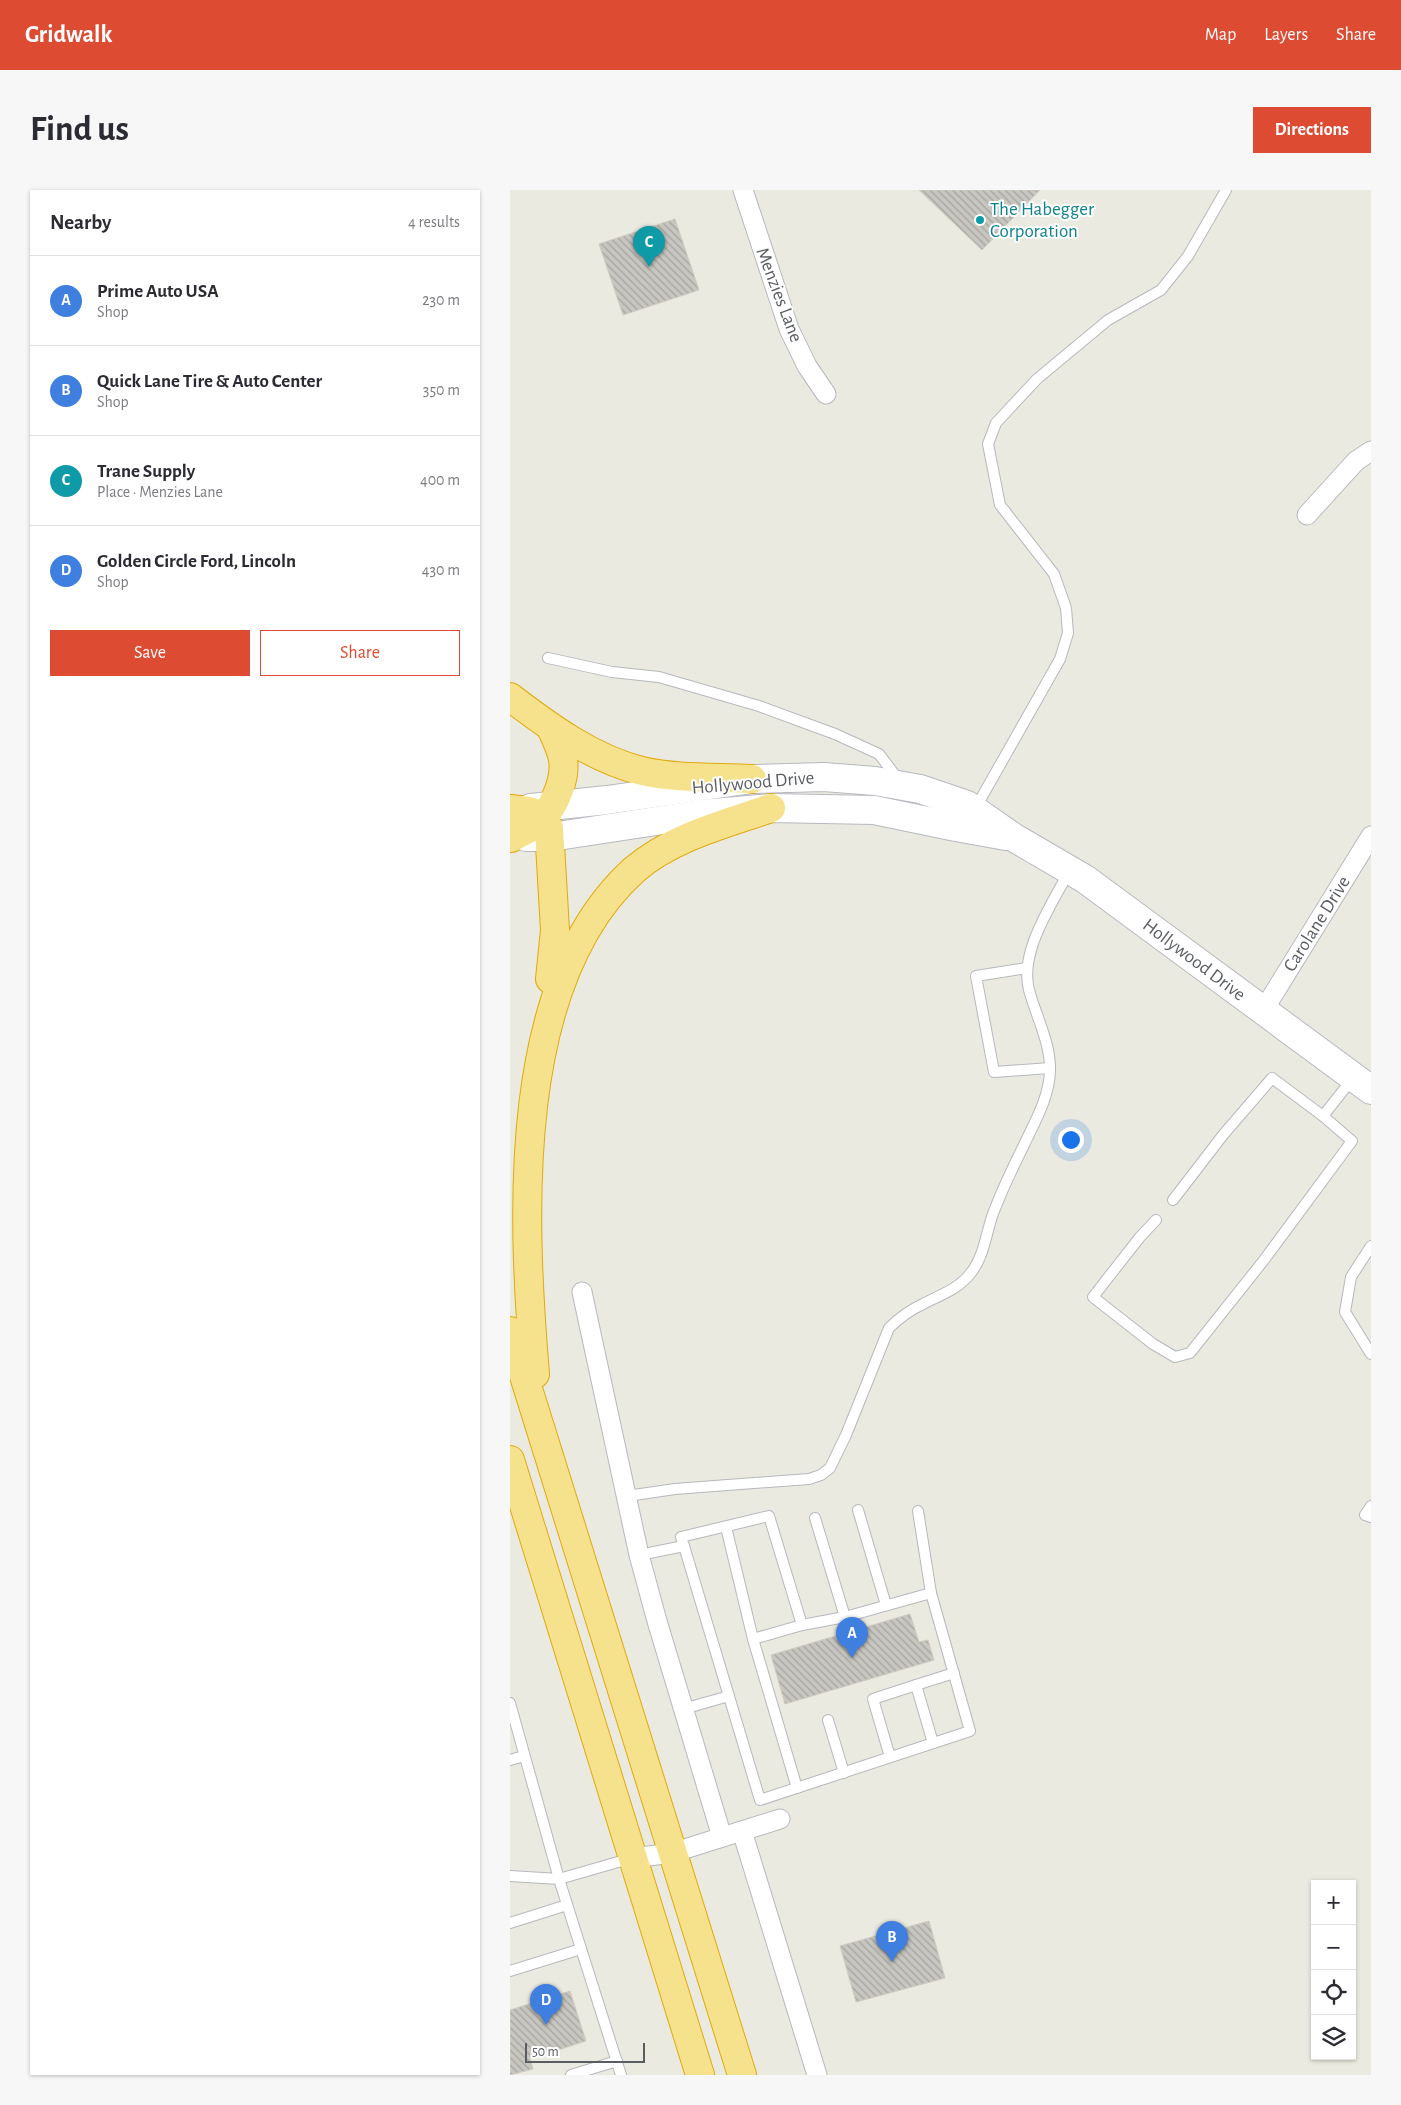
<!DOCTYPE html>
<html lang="en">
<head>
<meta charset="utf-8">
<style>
	:root { --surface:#fff; --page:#f7f7f7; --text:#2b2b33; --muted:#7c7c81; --line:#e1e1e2; --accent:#de4b33 }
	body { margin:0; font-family:"Alegreya Sans",sans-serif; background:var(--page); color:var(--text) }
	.controls { position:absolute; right:15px; bottom:15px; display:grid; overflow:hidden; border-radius:0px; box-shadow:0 1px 4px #0004 }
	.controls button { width:45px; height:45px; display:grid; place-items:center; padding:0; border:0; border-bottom:1px solid var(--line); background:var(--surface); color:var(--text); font:25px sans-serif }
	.scale { position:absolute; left:15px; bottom:12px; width:120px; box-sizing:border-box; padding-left:5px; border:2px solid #595c61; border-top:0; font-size:14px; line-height:18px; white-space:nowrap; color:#595c61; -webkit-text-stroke:4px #fff; paint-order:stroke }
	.you { position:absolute; left:560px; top:949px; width:18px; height:18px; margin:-12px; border:4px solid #fff; border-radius:50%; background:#1a73e8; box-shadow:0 0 0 8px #1a73e833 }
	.badge { display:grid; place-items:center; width:32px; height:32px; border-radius:50%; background:var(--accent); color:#fff; font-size:16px; font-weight:700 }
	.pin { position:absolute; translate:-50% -41px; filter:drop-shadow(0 1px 2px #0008) }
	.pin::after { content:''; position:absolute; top:26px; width:18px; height:15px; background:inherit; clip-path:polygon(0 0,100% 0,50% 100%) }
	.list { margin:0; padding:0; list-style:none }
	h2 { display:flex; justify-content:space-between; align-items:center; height:65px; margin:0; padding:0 20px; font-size:21px }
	h2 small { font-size:16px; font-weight:400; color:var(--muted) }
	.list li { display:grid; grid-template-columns:32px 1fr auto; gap:15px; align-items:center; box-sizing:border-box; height:90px; padding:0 20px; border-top:1px solid var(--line) }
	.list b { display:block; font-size:19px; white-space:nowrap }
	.list p { margin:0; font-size:16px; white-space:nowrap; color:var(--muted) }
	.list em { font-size:16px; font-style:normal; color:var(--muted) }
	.actions { display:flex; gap:10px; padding:15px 20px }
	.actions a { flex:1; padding:11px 0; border:1px solid var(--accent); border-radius:0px; text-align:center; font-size:18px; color:var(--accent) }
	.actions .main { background:var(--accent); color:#fff }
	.icon { flex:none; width:28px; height:28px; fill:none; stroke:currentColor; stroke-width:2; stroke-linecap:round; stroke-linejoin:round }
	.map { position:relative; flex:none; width:861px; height:1885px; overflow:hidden; border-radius:0px }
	header { display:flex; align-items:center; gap:30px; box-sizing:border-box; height:70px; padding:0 25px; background:var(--accent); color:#fff }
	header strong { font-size:24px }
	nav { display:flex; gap:28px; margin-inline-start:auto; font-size:18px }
	.intro { display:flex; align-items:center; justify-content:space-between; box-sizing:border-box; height:120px; padding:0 30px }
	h1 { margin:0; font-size:35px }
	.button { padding:12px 22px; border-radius:0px; background:var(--accent); color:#fff; font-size:18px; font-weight:700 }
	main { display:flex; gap:30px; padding:0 30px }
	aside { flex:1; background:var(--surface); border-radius:0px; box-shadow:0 1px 4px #0004 }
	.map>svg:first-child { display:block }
	.building { fill:url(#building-back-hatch); stroke:#d0cbbf }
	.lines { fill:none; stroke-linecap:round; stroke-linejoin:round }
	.lane-casing { stroke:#b6b8bd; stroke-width:12 }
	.street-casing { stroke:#b6b8bd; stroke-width:21 }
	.secondary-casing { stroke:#b6b9bf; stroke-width:30 }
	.highway-casing { stroke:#dfaa0d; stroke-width:30 }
	.lane { stroke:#fff; stroke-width:10 }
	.street { stroke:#fff; stroke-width:19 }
	.secondary { stroke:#fff; stroke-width:28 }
	.highway { stroke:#f6e28c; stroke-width:28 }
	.culture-dot { fill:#0f9aa8; stroke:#fff; stroke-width:2 }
	.labels { text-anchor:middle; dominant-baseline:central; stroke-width:4; stroke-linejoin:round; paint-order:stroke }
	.culture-label { font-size:19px; fill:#0d838f; stroke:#fff; text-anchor:start }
	.street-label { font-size:19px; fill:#595c61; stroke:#fff }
</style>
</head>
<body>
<header>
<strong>Gridwalk</strong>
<nav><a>Map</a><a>Layers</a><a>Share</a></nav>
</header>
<div class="intro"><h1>Find us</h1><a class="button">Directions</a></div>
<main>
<aside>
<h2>Nearby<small>4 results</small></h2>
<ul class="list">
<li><span class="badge" style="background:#3f7fe0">A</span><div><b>Prime Auto USA</b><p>Shop</p></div><em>230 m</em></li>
<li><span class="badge" style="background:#3f7fe0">B</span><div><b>Quick Lane Tire &amp; Auto Center</b><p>Shop</p></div><em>350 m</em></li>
<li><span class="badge" style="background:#0f9aa8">C</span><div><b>Trane Supply</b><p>Place · Menzies Lane</p></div><em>400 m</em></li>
<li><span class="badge" style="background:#3f7fe0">D</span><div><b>Golden Circle Ford, Lincoln</b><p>Shop</p></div><em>430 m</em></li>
</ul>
<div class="actions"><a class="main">Save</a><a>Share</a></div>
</aside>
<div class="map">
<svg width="861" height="1885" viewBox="0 0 861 1885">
	<defs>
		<pattern id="building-back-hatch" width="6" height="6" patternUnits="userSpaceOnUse" patternTransform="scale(1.25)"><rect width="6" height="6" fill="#c8c6c0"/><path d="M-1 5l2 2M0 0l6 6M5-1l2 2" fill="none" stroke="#a5a49f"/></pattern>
	</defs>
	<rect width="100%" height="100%" fill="#ebeae0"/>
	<!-- building -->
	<g class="building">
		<path d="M409,0H530L472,60Z"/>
		<path d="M165,29L189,100L113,125L89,54Z"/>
		<path d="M400,1424L409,1452L418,1450L424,1470L275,1514L261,1465Z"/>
		<path d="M419,1731L435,1788L346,1812L330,1756Z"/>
		<path d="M60,1801L76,1851L20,1869L23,1879L0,1885V1820Z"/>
	</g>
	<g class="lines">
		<!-- lane casing -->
		<g class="lane-casing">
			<g id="lane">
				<path d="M38,468L102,482L149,487L249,516L325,544L369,564L388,589"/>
				<path d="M465,619L550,469L558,443L556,418L544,384L490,315L478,254L486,233L527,189L598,130L651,100L678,66L716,0"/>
				<path d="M517,778L466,786L484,882L540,878"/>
				<path d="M663,1010L713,945L762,888L813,926"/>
				<path d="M646,1030L630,1047L583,1107L643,1154L665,1167L680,1163L754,1070L842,951L813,926L843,888"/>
				<path d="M861,1056L841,1087L835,1122L861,1164"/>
				<path d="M117,1306L165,1299L299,1289L311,1285L320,1278L336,1245L379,1138C389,1128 400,1120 413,1114C430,1105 447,1100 460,1084C475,1066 476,1041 484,1021C493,998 503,977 514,955C525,931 539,908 540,881C541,854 526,826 519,800C509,761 542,715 559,681"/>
				<path d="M861,1316L855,1325L861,1327"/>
				<path d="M348,1320L376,1415"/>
				<path d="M408,1321L421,1403"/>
				<path d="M305,1328L335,1427"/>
				<path d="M174,1356L171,1347L259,1326L292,1435"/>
				<path d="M129,1365L174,1356L250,1610L460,1541L421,1403L335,1427L292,1435L243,1449L216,1337"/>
				<path d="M243,1449L287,1598"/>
				<path d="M406,1495L444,1483"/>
				<path d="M0,1513L49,1689L122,1668"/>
				<path d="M173,1519L219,1506"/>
				<path d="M318,1530L334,1583"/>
				<path d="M380,1567L363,1509L406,1495L423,1553"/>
				<path d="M0,1570L14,1566"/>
				<path d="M0,1686L49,1689L111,1885"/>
				<path d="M0,1733L57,1715"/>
				<path d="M0,1781L71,1759"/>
				<path d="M61,1885L107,1871"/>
			</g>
		</g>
		<!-- street casing -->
		<g class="street-casing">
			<g id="street">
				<path d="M233,0L279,139L297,176L316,204"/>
				<path d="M797,325L846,271L861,261"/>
				<path d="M753,821L861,646"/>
				<path d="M72,1102L129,1365L147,1431L212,1647"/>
				<path d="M232,1641L307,1885"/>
				<path d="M123,1668L162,1663L270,1629"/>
			</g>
		</g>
		<!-- secondary casing -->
		<g class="secondary-casing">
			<g id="secondary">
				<path d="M21,618L97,610L242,589L314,587L365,591L410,599L457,615L503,647L575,689L861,900"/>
				<path d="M16,647H41L192,624L261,618L364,620L446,637L496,646"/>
			</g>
		</g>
		<!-- highway casing -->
		<g class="highway-casing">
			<g id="highway">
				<path d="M0,507C39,537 83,569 132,581C167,589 206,587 242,589"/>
				<path d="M0,619C20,621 29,619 39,638L45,740L40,789"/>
				<path d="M1,648C12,642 25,637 34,627C46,612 56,588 53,569C51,559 46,549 42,540"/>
				<path d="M0,1141L232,1885"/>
				<path d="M25,1184C12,1028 0,792 124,680C162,647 215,634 261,618"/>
				<path d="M0,1270L190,1885"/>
			</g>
		</g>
		<!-- lane -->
		<use href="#lane" class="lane"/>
		<!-- street -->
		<use href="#street" class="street"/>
		<!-- secondary -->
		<use href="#secondary" class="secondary"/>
		<!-- highway -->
		<use href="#highway" class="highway"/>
	</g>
	<!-- markers -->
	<circle class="culture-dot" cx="470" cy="30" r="5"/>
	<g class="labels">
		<!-- culture labels -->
		<g class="culture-label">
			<text x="480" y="19">The Habegger<tspan x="480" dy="22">Corporation</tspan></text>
		</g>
		<!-- street labels -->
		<g class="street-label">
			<text transform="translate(269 105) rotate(69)">Menzies Lane</text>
			<text transform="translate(243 593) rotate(-5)">Hollywood Drive</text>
			<text transform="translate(807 734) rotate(-58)">Carolane Drive</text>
			<text transform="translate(684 770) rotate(37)">Hollywood Drive</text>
		</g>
	</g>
</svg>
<div class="controls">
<button>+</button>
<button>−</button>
<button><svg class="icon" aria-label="locate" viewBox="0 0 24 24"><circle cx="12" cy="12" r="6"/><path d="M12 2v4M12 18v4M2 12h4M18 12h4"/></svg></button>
<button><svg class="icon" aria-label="layers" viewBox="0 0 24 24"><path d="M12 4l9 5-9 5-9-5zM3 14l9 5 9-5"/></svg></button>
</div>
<div class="scale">50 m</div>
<div class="you"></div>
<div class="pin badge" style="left:342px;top:1468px;background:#3f7fe0">A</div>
<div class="pin badge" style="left:382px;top:1772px;background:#3f7fe0">B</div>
<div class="pin badge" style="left:139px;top:77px;background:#0f9aa8">C</div>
<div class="pin badge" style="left:36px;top:1835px;background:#3f7fe0">D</div>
</div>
</main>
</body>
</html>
